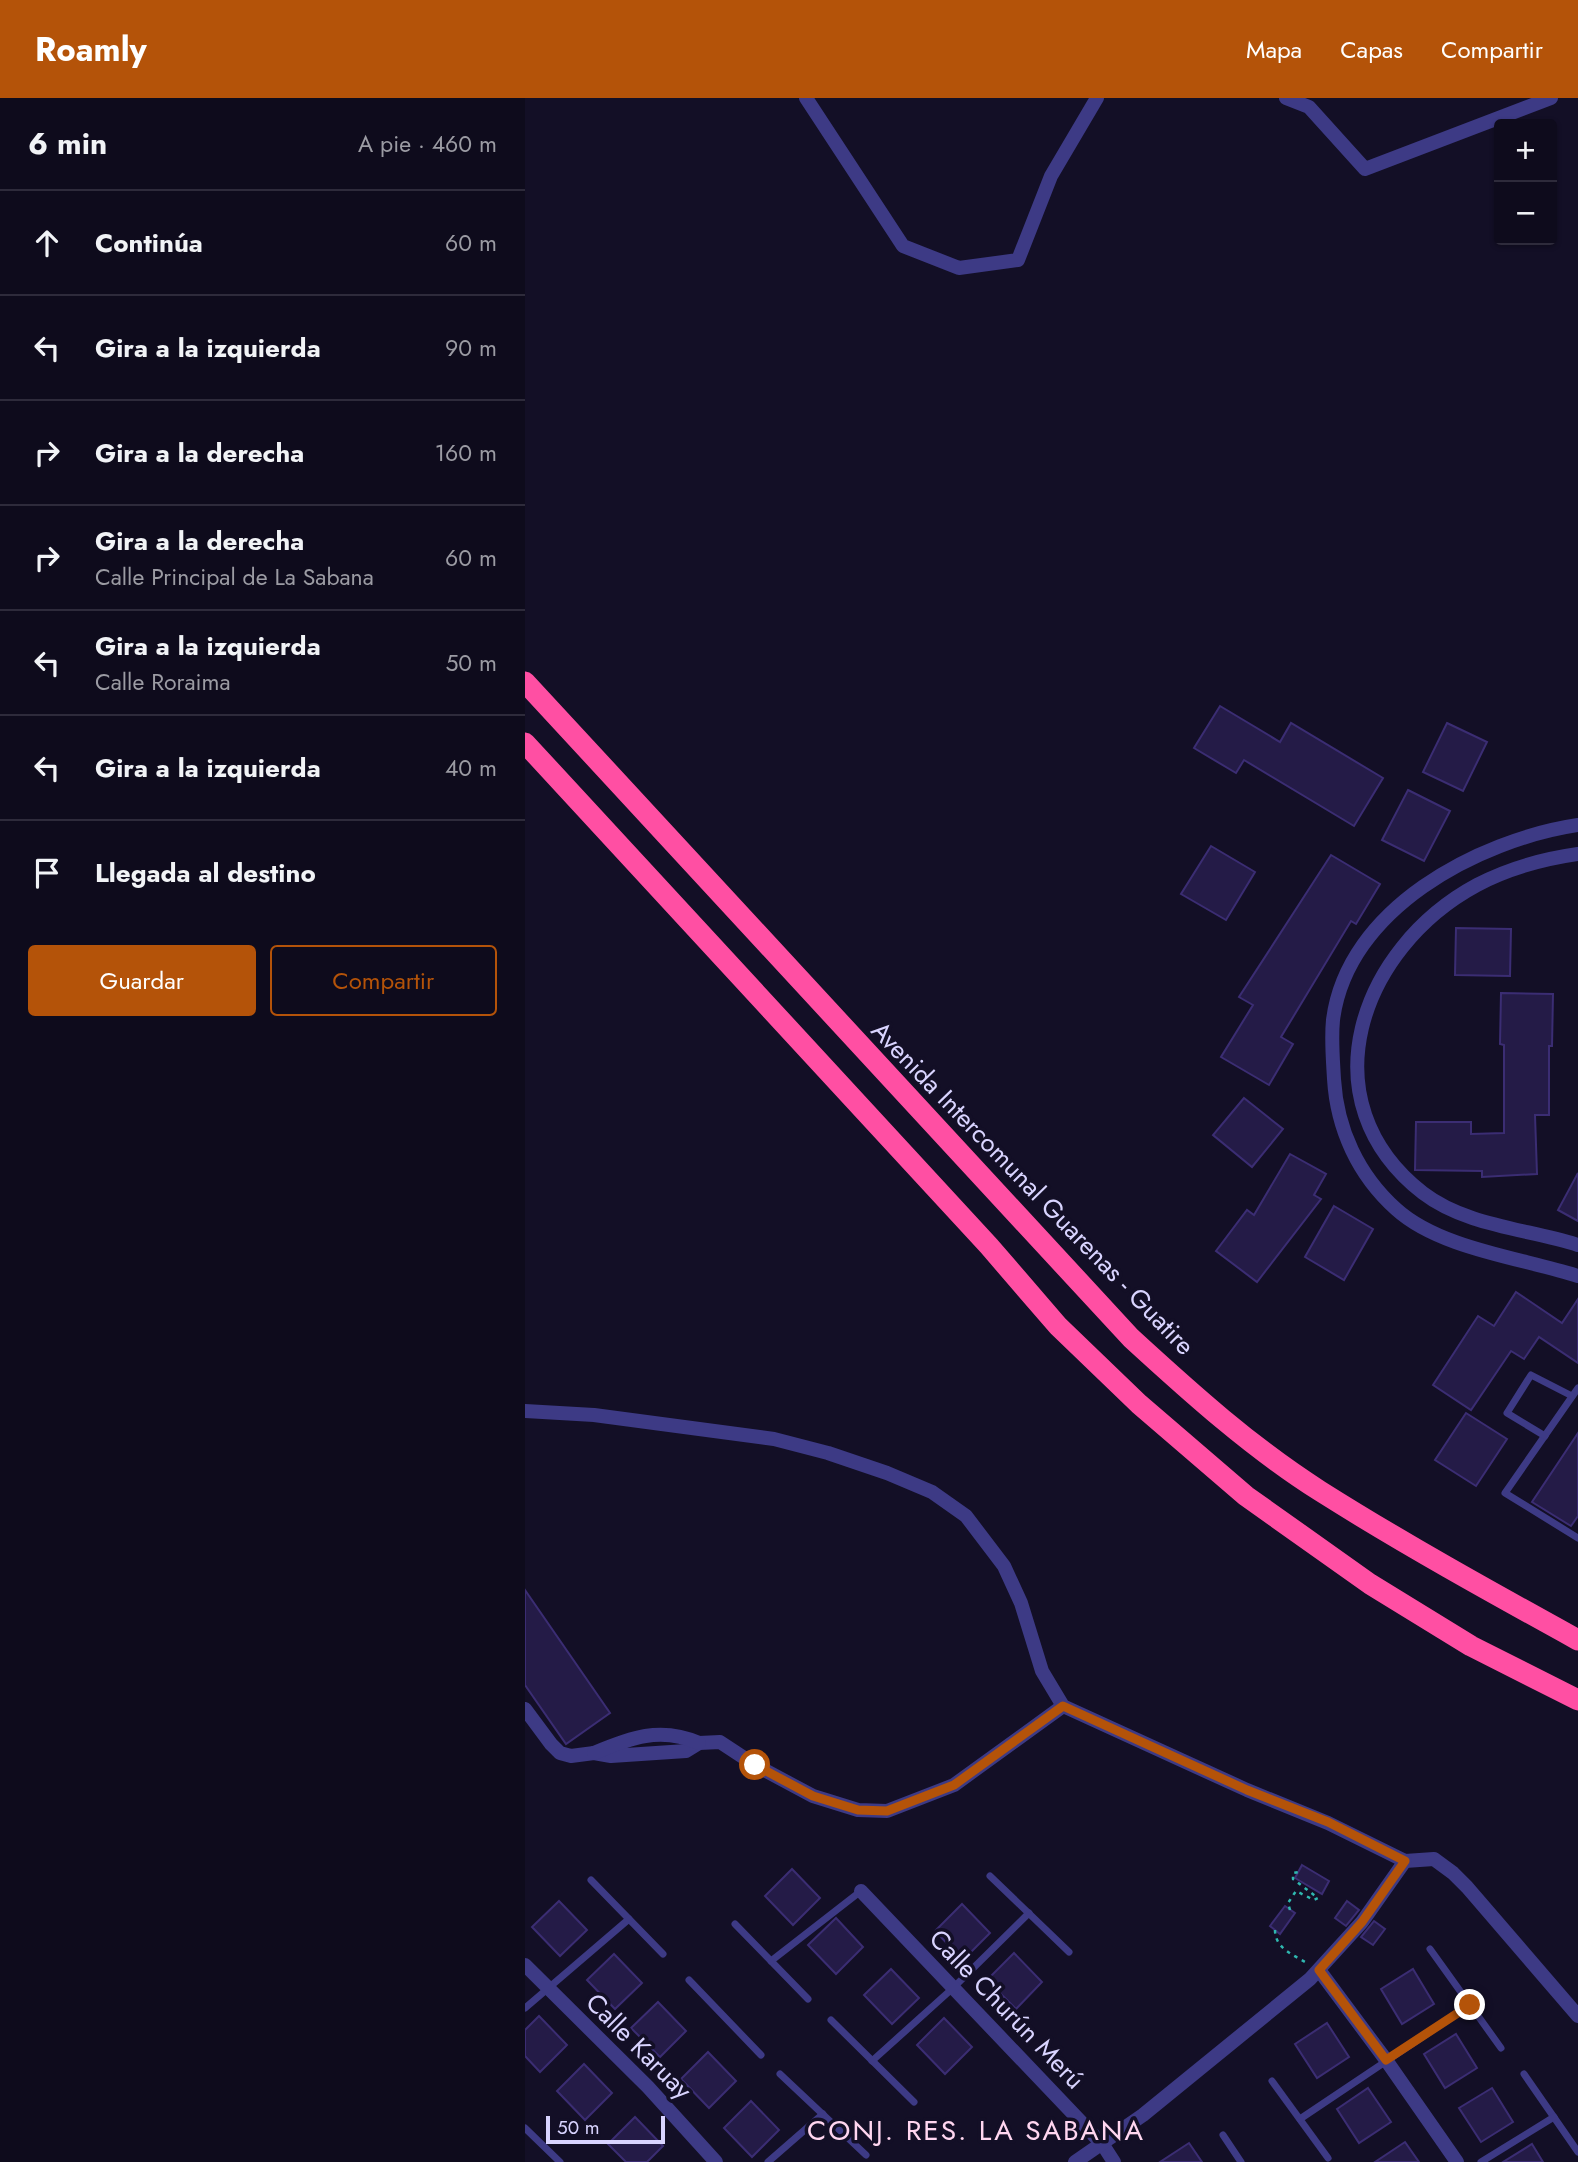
<!DOCTYPE html>
<html lang="es">
<head>
<meta charset="utf-8">
<style>
	:root { --surface:#0e0b1c; --page:#171425; --text:#f1f3f6; --muted:#9b9ba3; --line:#2e2b3b; --accent:#b45309 }
	body { margin:0; font-family:Jost,sans-serif; background:var(--page); color:var(--text) }
	.controls { position:absolute; right:21px; top:21px; display:grid; overflow:hidden; border-radius:7px; box-shadow:0 2px 5px #0004 }
	.controls button { width:63px; height:63px; display:grid; place-items:center; padding:0; border:0; border-bottom:2px solid var(--line); background:var(--surface); color:var(--text); font:35px sans-serif }
	.scale { position:absolute; left:21px; bottom:18px; width:119px; box-sizing:border-box; padding-left:7px; border:4px solid #d9d4ff; border-top:0; font-size:19px; line-height:24px; white-space:nowrap; color:#d9d4ff; -webkit-text-stroke:5px #130f26; paint-order:stroke }
	.stop { position:absolute; width:21px; height:21px; margin:-16px; border:5px solid #b45309; border-radius:50%; background:#fff }
	.stop.end { background:#b45309; border-color:#fff; box-shadow:0 2px 7px #0008 }
	.list { margin:0; padding:0; list-style:none }
	h2 { display:flex; justify-content:space-between; align-items:center; height:91px; margin:0; padding:0 28px; font-size:30px }
	h2 small { font-size:23px; font-weight:400; color:var(--muted) }
	.list li { display:grid; grid-template-columns:46px 1fr auto; gap:21px; align-items:center; box-sizing:border-box; height:105px; padding:0 28px; border-top:2px solid var(--line) }
	.list b { display:block; font-size:26px; white-space:nowrap }
	.list p { margin:0; font-size:23px; white-space:nowrap; color:var(--muted) }
	.list em { font-size:23px; font-style:normal; color:var(--muted) }
	.actions { display:flex; gap:14px; padding:21px 28px }
	.actions a { flex:1; padding:16px 0; border:2px solid var(--accent); border-radius:7px; text-align:center; font-size:24px; color:var(--accent) }
	.actions .main { background:var(--accent); color:#fff }
	.icon { flex:none; width:38px; height:38px; fill:none; stroke:currentColor; stroke-width:2; stroke-linecap:round; stroke-linejoin:round }
	.map { position:relative; flex:none; width:1053px; height:2064px; overflow:hidden }
	header { display:flex; align-items:center; gap:42px; box-sizing:border-box; height:98px; padding:0 35px; background:var(--accent); color:#fff }
	header strong { font-size:33px }
	nav { display:flex; gap:38px; margin-inline-start:auto; font-size:24px }
	main { display:flex }
	aside { flex:1; background:var(--surface) }
	.map>svg:first-child { display:block }
	.building { fill:#241b47; stroke:#3b2d73; stroke-width:2 }
	.lines { fill:none; stroke-linecap:round; stroke-linejoin:round }
	.path { stroke:#2fb8b0; stroke-width:2.5; stroke-dasharray:3.5 5; stroke-linecap:butt }
	.lane { stroke:#3d3a85; stroke-width:7 }
	.street { stroke:#3d3a85; stroke-width:14 }
	.highway { stroke:#ff4fa3; stroke-width:21 }
	.route { stroke:#b45309; stroke-width:9 }
	.labels { text-anchor:middle; dominant-baseline:central; stroke-width:7; stroke-linejoin:round; paint-order:stroke }
	.street-label { font-size:26px; fill:#d9d4ff; stroke:#130f26 }
	.neighbourhood-label { font-size:28px; letter-spacing:2px; fill:#ffd6f0; stroke:#130f26 }
</style>
</head>
<body>
<header>
<strong>Roamly</strong>
<nav><a>Mapa</a><a>Capas</a><a>Compartir</a></nav>
</header>
<main>
<aside>
<h2>6 min<small>A pie · 460 m</small></h2>
<ul class="list">
<li><svg class="icon" aria-label="ahead" viewBox="0 0 24 24"><path d="M12 20V5M6 11l6-6 6 6"/></svg><div><b>Continúa</b></div><em>60 m</em></li>
<li><svg class="icon" aria-label="left" viewBox="0 0 24 24"><path d="M17 20v-9H6M10 6l-5 5 5 5"/></svg><div><b>Gira a la izquierda</b></div><em>90 m</em></li>
<li><svg class="icon" aria-label="right" viewBox="0 0 24 24"><path d="M7 20v-9h11M14 6l5 5-5 5"/></svg><div><b>Gira a la derecha</b></div><em>160 m</em></li>
<li><svg class="icon" aria-label="right" viewBox="0 0 24 24"><path d="M7 20v-9h11M14 6l5 5-5 5"/></svg><div><b>Gira a la derecha</b><p>Calle Principal de La Sabana</p></div><em>60 m</em></li>
<li><svg class="icon" aria-label="left" viewBox="0 0 24 24"><path d="M17 20v-9H6M10 6l-5 5 5 5"/></svg><div><b>Gira a la izquierda</b><p>Calle Roraima</p></div><em>50 m</em></li>
<li><svg class="icon" aria-label="left" viewBox="0 0 24 24"><path d="M17 20v-9H6M10 6l-5 5 5 5"/></svg><div><b>Gira a la izquierda</b></div><em>40 m</em></li>
<li><svg class="icon" aria-label="arrive" viewBox="0 0 24 24"><path d="M6 21V4h12l-3 4 3 4H6"/></svg><div><b>Llegada al destino</b></div></li>
</ul>
<div class="actions"><a class="main">Guardar</a><a>Compartir</a></div>
</aside>
<div class="map">
<svg width="1053" height="2064" viewBox="0 0 1053 2064">
	<rect width="100%" height="100%" fill="#130f26"/>
	<!-- building -->
	<g class="building">
		<path d="M695,608L755,644L766,625L858,680L829,728L719,662L711,675L669,650Z"/>
		<path d="M922,625L962,644L938,693L898,674Z"/>
		<path d="M883,692L925,713L899,763L857,742Z"/>
		<path d="M686,748L730,774L701,822L656,796Z"/>
		<path d="M806,757L855,786L831,826L826,823L756,939L768,946L744,987L696,959L728,907L714,899Z"/>
		<path d="M931,830L986,831L985,878L930,877Z"/>
		<path d="M976,895L1028,896L1027,948H1024V1017H1010L1012,1076L957,1079V1073L890,1072L891,1024H946V1036L979,1035V947L975,946Z"/>
		<path d="M719,1000L758,1031L727,1069L688,1037Z"/>
		<path d="M765,1056L801,1076L789,1097L796,1101L732,1184L691,1153L722,1112L729,1117Z"/>
		<path d="M1053,1075V1123L1033,1112Z"/>
		<path d="M809,1108L848,1131L819,1182L780,1159Z"/>
		<path d="M991,1194L1037,1225L1053,1201V1265L1014,1239L999,1261L986,1253L946,1312L908,1287L953,1218L969,1228Z"/>
		<path d="M941,1315L982,1341L951,1388L910,1362Z"/>
		<path d="M1053,1335V1418L1046,1428L1007,1404Z"/>
		<path d="M0,1492L85,1615L41,1646L0,1587Z"/>
		<path d="M777,1767L804,1783L797,1796L770,1780Z"/>
		<path d="M267,1771L295,1800L268,1827L240,1798Z"/>
		<path d="M34,1803L62,1832L35,1858L7,1829Z"/>
		<path d="M822,1803L834,1812L821,1828L810,1820Z"/>
		<path d="M437,1806L465,1835L438,1862L410,1833Z"/>
		<path d="M760,1808L770,1815L755,1836L745,1828Z"/>
		<path d="M311,1820L338,1849L311,1876L283,1847Z"/>
		<path d="M849,1823L860,1831L848,1847L836,1839Z"/>
		<path d="M489,1855L517,1884L491,1911L462,1882Z"/>
		<path d="M89,1856L117,1885L90,1911L62,1882Z"/>
		<path d="M366,1871L394,1900L367,1926L339,1897Z"/>
		<path d="M888,1871L909,1906L877,1926L856,1891Z"/>
		<path d="M133,1904L161,1933L135,1959L106,1930Z"/>
		<path d="M14,1918L42,1947L15,1974L0,1958V1932Z"/>
		<path d="M419,1920L447,1949L420,1976L392,1947Z"/>
		<path d="M802,1925L824,1959L792,1980L770,1946Z"/>
		<path d="M931,1936L952,1970L920,1990L899,1956Z"/>
		<path d="M183,1954L211,1983L184,2010L156,1981Z"/>
		<path d="M59,1966L87,1995L60,2022L32,1993Z"/>
		<path d="M843,1990L866,2024L834,2045L812,2011Z"/>
		<path d="M967,1990L988,2024L956,2044L934,2010Z"/>
		<path d="M226,2003L254,2032L227,2059L199,2030Z"/>
		<path d="M110,2019L138,2048L122,2064H101L83,2046Z"/>
		<path d="M880,2044L894,2064H850Z"/>
		<path d="M664,2045L677,2064H635Z"/>
		<path d="M1007,2046L1018,2064H978Z"/>
	</g>
	<g class="lines">
		<!-- path -->
		<g class="path">
			<path d="M765,1812L763,1805L771,1793L789,1802L793,1800L768,1781V1775L774,1774"/>
			<path d="M750,1832C750,1850 768,1857 782,1865"/>
		</g>
		<!-- lane -->
		<g class="lane">
			<path d="M1053,1290L980,1395L1053,1440"/>
			<path d="M1020,1338L982,1315L1006,1277L1047,1298"/>
			<path d="M465,1778L544,1854"/>
			<path d="M66,1782L138,1856"/>
			<path d="M210,1826L283,1901"/>
			<path d="M905,1851L976,1950"/>
			<path d="M246,1863L336,1793"/>
			<path d="M164,1882L236,1957"/>
			<path d="M0,1910L104,1821"/>
			<path d="M306,1922L389,2004"/>
			<path d="M347,1963L428,1890L504,1815"/>
			<path d="M255,1976L341,2057"/>
			<path d="M999,1976L1053,2054"/>
			<path d="M747,1983L803,2060"/>
			<path d="M775,2021L945,1907"/>
			<path d="M0,2030L35,2064"/>
			<path d="M698,2037L716,2064"/>
			<path d="M243,2064L298,2016"/>
			<path d="M956,2064L1029,2019"/>
		</g>
		<!-- street -->
		<g class="street">
			<path d="M281,0L378,148L434,170L493,162L526,78L572,0"/>
			<path d="M761,0L784,9L840,71L1026,0"/>
			<path d="M1053,727C953,742 822,811 808,922C806,942 808,962 809,981C812,1031 833,1077 871,1111C915,1151 997,1160 1053,1178"/>
			<path d="M1053,756C1018,761 984,770 952,787C835,850 780,1003 898,1095C941,1128 1003,1131 1053,1147"/>
			<path d="M0,1313L69,1317L249,1341L303,1355L362,1375L407,1394L441,1418L479,1468L496,1505L517,1573L538,1608L722,1692L803,1725L880,1763L909,1761L928,1775L942,1789L1053,1918"/>
			<path d="M0,1611L26,1646L35,1655L46,1658L69,1655L86,1658L161,1653L174,1645L195,1644L230,1667L288,1698L333,1712L362,1713L429,1687L538,1608"/>
			<path d="M69,1655C105,1640 135,1628 174,1645"/>
			<path d="M336,1793L578,2047L589,2064"/>
			<path d="M0,1867L123,1989L191,2064"/>
			<path d="M794,1872L861,1962L932,2064"/>
			<path d="M550,2064L618,2017L785,1881L837,1824L880,1763"/>
		</g>
		<!-- highway -->
		<g class="highway">
			<path d="M0,584L606,1240C666,1295 727,1350 795,1393C879,1446 966,1494 1053,1542"/>
			<path d="M0,645L464,1148L533,1228L614,1306L721,1398L845,1486L946,1548L1053,1602"/>
		</g>
	</g>
	<g class="lines">
		<!-- route -->
		<path class="route" d="M230,1667L288,1698L333,1712L362,1713L429,1687L538,1608L722,1692L803,1724L880,1763L837,1824L794,1872L861,1962L945,1907"/>
	</g>
	<g class="labels">
		<!-- street labels -->
		<g class="street-label">
			<text transform="translate(508 1090) rotate(46)">Avenida Intercomunal Guarenas - Guatire</text>
			<text transform="translate(482 1911) rotate(46)">Calle Churún Merú</text>
			<text transform="translate(114 1948) rotate(45)">Calle Karuay</text>
		</g>
		<!-- neighbourhood labels -->
		<g class="neighbourhood-label">
			<text x="451" y="2032">CONJ. RES. LA SABANA</text>
		</g>
	</g>
</svg>
<div class="controls">
<button>+</button>
<button>−</button>
</div>
<div class="scale">50 m</div>
<div class="stop" style="left:230px;top:1667px"></div>
<div class="stop end" style="left:945px;top:1907px"></div>
</div>
</main>
</body>
</html>
